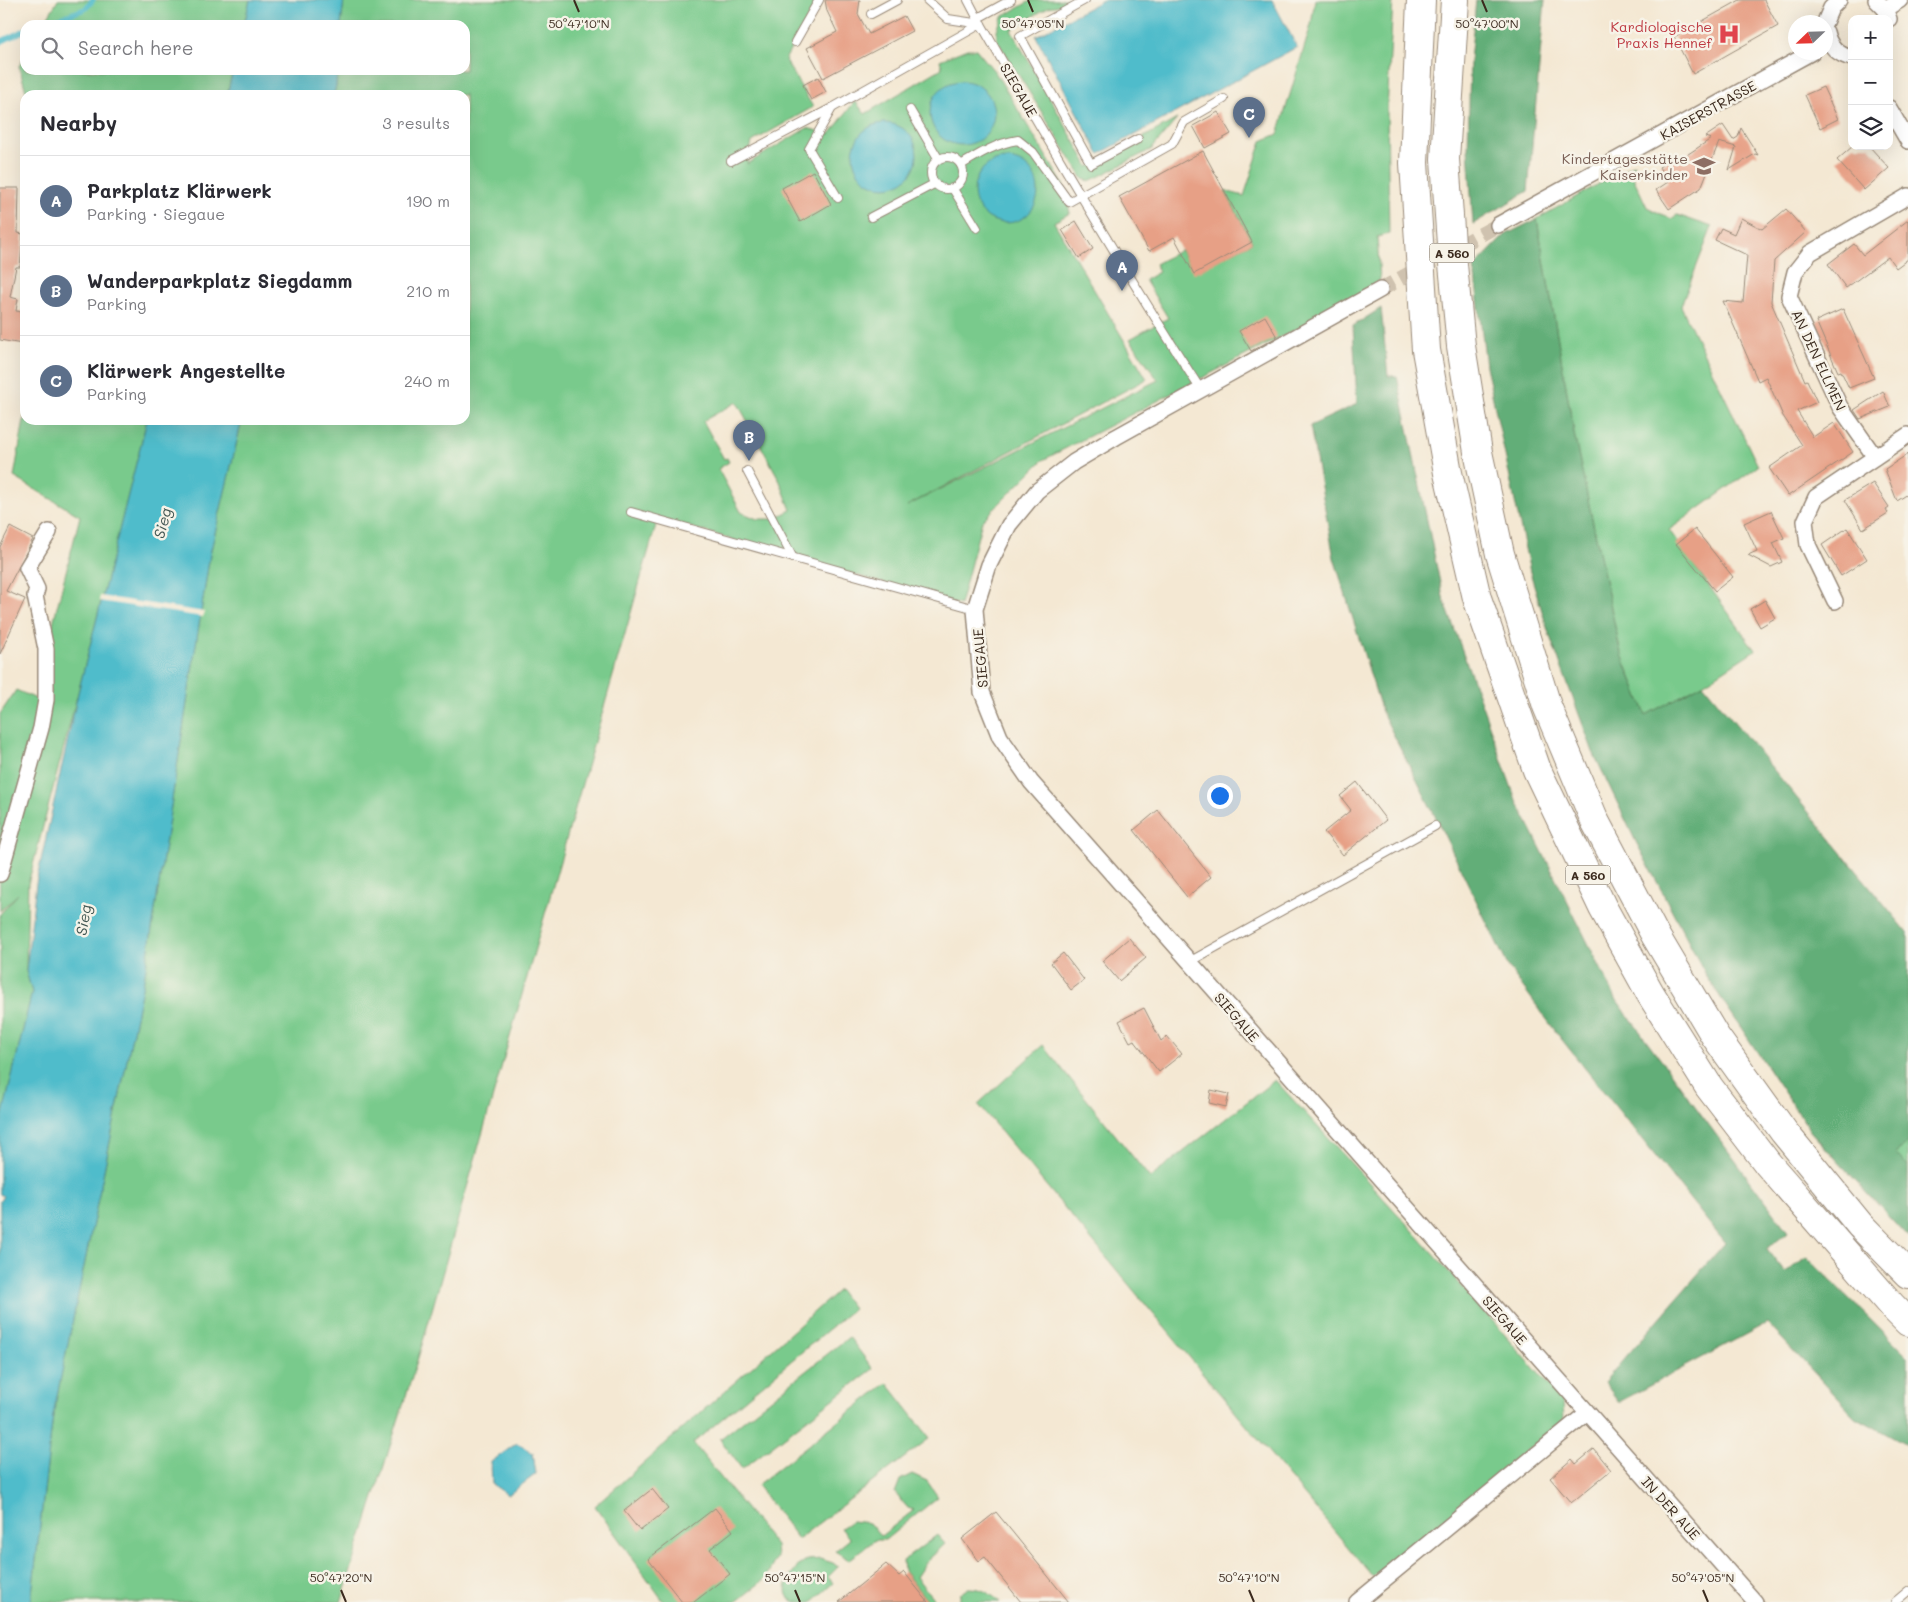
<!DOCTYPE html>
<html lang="en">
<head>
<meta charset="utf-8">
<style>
	:root { --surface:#fff; --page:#f2f2f3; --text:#2b2b33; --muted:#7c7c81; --line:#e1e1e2; --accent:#2563eb }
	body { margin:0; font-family:Mali,sans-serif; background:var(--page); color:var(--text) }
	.controls { position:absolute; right:15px; top:15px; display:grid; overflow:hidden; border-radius:10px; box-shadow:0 5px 20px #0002 }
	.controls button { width:45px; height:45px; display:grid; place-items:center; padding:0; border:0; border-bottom:1px solid var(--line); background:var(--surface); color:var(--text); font:25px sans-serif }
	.compass { position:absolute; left:1788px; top:15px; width:45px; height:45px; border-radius:50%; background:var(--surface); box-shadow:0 5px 20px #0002; rotate:247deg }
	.you { position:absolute; left:1219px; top:795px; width:18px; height:18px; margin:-12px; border:4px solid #fff; border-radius:50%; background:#1a73e8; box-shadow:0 0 0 8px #1a73e833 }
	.badge { display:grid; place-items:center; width:32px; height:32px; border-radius:50%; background:var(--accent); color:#fff; font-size:16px; font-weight:700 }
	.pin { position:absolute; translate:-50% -41px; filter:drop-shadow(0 1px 2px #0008) }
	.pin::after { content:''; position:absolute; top:26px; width:18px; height:15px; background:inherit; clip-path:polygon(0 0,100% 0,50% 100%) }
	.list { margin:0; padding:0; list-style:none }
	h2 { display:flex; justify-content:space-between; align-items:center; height:65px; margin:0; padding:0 20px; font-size:21px }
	h2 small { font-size:16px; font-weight:400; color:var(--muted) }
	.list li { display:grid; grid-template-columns:32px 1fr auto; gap:15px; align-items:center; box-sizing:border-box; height:90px; padding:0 20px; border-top:1px solid var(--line) }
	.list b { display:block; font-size:19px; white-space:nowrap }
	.list p { margin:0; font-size:16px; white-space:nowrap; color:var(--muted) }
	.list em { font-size:16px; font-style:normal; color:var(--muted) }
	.icon { flex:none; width:28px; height:28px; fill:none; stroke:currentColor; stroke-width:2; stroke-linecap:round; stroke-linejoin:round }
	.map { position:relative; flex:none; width:1908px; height:1602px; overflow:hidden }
	.search { position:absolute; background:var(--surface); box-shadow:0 5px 20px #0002; left:20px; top:20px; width:450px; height:55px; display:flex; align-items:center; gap:12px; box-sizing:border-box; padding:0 18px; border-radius:15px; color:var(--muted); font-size:19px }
	.panel { position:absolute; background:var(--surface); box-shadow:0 5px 20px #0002; left:20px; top:90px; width:450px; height:335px; border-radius:15px }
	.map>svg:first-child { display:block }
	.green { fill:#79ca8c; stroke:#5a7a55; fill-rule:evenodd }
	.forest { fill:#62ae78; stroke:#4e6c4b }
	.water { fill:#50bccb; stroke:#467374 }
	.pier { fill:#f4e8d3 }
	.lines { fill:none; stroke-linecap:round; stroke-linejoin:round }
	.stream { stroke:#50bccb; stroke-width:5.5 }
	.building { fill:#e7a086 }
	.minor-tunnel { stroke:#cfc2af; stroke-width:15; stroke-dasharray:15 8; stroke-linecap:butt }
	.service-casing { stroke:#988978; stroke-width:10 }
	.minor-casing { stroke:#988978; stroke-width:18 }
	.motorway-casing { stroke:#988978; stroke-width:30 }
	.service { stroke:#fff; stroke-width:8 }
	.minor { stroke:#fff; stroke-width:15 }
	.motorway { stroke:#fff; stroke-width:28 }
	.ticks { fill:none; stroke:#3b2a1e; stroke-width:2 }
	.labels { text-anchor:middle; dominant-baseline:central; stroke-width:5; stroke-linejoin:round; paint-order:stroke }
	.shield { fill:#f7f3e8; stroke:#73665b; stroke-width:1 }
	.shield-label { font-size:12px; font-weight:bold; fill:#3b2a1e }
	.health-label { font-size:14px; fill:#be3a42; stroke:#f7f3e8; text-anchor:end }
	.street-label { font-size:14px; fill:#3b2a1e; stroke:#f7f3e8 }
	.education-label { font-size:14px; fill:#785e54; stroke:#f7f3e8; text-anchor:end }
	.water-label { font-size:15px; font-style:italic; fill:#415652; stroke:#f7f3e8 }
	.ticks-label { font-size:12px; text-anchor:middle; fill:#3b2a1e; stroke:#f7f3e8; stroke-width:5; stroke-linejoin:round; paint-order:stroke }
</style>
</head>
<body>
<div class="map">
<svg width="1908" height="1602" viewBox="0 0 1908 1602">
	<rect width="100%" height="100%" fill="#f7f3e8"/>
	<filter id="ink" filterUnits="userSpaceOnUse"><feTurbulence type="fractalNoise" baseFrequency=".02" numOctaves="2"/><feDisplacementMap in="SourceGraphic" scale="10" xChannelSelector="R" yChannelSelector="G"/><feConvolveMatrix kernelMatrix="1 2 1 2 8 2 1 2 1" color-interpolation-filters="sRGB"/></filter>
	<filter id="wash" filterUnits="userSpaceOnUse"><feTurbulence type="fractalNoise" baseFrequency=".0096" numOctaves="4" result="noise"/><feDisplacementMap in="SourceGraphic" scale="20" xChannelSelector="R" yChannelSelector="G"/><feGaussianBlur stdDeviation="1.12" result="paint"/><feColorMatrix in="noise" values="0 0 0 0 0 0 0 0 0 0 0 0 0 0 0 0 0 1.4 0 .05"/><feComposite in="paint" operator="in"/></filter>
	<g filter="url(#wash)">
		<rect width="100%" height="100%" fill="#f4e8d3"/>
		<!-- green -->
		<g class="green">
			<path d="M58,0H250L244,25H43Z"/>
			<path d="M344,0H817L785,60L813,107L752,142L747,164L807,128L830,134L855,101L865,114L942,68L940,60L967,49H976L995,72L1063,184L1070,213L1054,222L1147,379L907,506L1158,380L1130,339L1168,318L1145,280L1159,272L1155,264L1181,250L1194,273L1252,242L1225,191L1244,196L1262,141L1278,134L1311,25L1315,0H1393L1387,111L1389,234L1377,237L1380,280L1355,299L1043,460L982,521L960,605L658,518L422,1345L341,1602H31L53,1415L145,974L210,554L242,420H465V95H333L336,87L337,70H465V25H341ZM737,402L779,479L791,510L773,519H757L741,512L718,469L729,462L727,458L724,459L703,421Z"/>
			<path d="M1032,0H1074L1068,4L1048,7L1011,30L1089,167L1177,119L1152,149L1100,176L1089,181L1083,179L997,40V30L1002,17Z"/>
			<path d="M25,56V70H233L227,95H27L19,66Z"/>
			<path d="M1634,164L1632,175L1647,207L1671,219L1677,215L1712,227L1681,306L1758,466L1669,530L1755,650L1703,684L1646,715L1620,650L1575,439L1537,219Z"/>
			<path d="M25,414V420H147L78,693L28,884L26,971L32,992L0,1126V914L18,894L0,911V714L16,690L50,705V635L80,516L14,477Z"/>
			<path d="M1043,1045L1150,1178L1275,1080L1416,1234L1563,1401L1564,1420L1373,1577L978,1104Z"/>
			<path d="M1908,1143V1166L1895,1153Z"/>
			<path d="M839,1290L853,1309L693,1443L776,1546L777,1557L765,1579L736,1602H664L595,1506Z"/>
			<path d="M849,1337L873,1369L742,1469L720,1439Z"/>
			<path d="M887,1383L930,1438L798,1539L757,1485Z"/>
			<path d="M912,1474L927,1481L938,1497L885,1540H875L849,1560L835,1551L850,1539L841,1528L852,1521L869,1523L881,1536L914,1510L908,1508L895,1493L900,1480Z"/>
			<path d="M937,1535L945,1544L926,1562L916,1577L936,1602H928L904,1571L903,1561Z"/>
			<path d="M820,1559L833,1563L838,1567L828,1577L833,1583L812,1602C808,1602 801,1602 796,1602C775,1596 792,1568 805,1561C809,1559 816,1560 820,1559Z"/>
			<path d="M968,1588C982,1588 990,1593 1000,1602H960V1594Z"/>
		</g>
		<!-- forest -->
		<g class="forest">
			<path d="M1476,0H1545L1528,191L1473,224L1468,149L1470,61Z"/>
			<path d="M1537,219L1575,439L1620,650L1646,715L1703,684L1908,933V1143L1895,1153L1908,1166V1237L1810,1131L1707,977L1636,842L1593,752L1549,634L1530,572L1486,366L1474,267L1505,235Z"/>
			<path d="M1381,308L1388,376H1397L1443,597L1515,797L1616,999L1788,1232L1767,1249L1785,1272L1807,1257L1908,1357V1446L1856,1417L1767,1323L1619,1402L1604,1382L1725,1243L1559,1036L1509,968L1435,816L1382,712L1334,558L1310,426L1357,404L1353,326Z"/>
		</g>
		<!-- water -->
		<g class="water">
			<path d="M250,0H344L341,25H244Z"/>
			<path d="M1103,0H1272L1297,47L1099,154L1036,36Z"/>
			<path d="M233,70H337L336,87L333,95H227Z"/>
			<circle cx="962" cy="113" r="32"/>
			<circle cx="885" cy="155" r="32"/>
			<circle cx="1006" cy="191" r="32"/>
			<path d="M147,420H242L210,554L145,974L53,1415L31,1602H0V1201L3,1196L0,1194V1126L32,992L26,971L36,883L78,693Z"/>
			<path d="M517,1443L533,1453L536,1474L508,1495L492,1484L491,1462Z"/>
		</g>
		<!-- pier -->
		<path class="pier" d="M100,596L204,612L203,617L99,601Z"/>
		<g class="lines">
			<!-- stream -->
			<g class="stream">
				<path d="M40,25L85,9L93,0"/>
				<path d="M0,42L25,30"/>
			</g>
		</g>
		<g id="blocks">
			<!-- building -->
			<g class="building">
				<path d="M825,0H860L858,14L869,34L904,16L912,31L823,78L807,48L837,32L827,11Z"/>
				<path d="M1740,0H1764L1778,26L1693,74L1674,37Z"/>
				<path d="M818,77L826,92L811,100L803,85Z"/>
				<path d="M1823,87L1838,119L1820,128L1805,95Z"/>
				<path d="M1218,112L1231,134L1205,148L1193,126Z"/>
				<path d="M1723,125L1733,140L1738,137L1741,128L1758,155L1755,154L1729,170L1736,147L1719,142L1701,188L1669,209L1656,190L1668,182L1659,167L1673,157L1676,162L1711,139L1705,137Z"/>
				<path d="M1853,146H1869L1889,168L1864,190L1837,160Z"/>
				<path d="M1203,151L1252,242L1194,274L1174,237L1149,251L1119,197Z"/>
				<path d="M813,171L831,204L800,222L782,188Z"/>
				<path d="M0,188H19L18,233L23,234L20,267H16L10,297L18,299L16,311L25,312V329L22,344L0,340Z"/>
				<path d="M1786,209L1806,232L1774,261L1771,302L1805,381L1807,380L1817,402L1797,411L1813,437L1834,423L1853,452L1788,496L1769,468L1802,445L1783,416L1766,377L1758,381L1723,301L1743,303L1747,255L1715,240L1721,228L1734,234L1741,218L1762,229Z"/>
				<path d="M1908,220V259L1896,268L1888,257L1846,288L1828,264L1854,244L1863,255Z"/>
				<path d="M1076,221L1093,249L1079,258L1062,230Z"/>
				<path d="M1843,309L1874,378L1849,388L1841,371L1838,372L1816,321Z"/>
				<path d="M1265,316L1277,337L1251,351L1239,331Z"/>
				<path d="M1883,391L1890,407L1860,419L1854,410Z"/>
				<path d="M1908,454V494L1897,501L1885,469Z"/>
				<path d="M1873,483L1889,507L1886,509L1888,513L1863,529L1845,500Z"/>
				<path d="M1771,511L1784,538L1773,543L1782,562L1771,567L1748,555L1757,551L1744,523Z"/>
				<path d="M10,527L33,539L6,591L25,599L0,654V547Z"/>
				<path d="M1847,528L1867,559L1841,576L1822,545Z"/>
				<path d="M1695,529L1733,577L1715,591L1676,544Z"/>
				<path d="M1765,600L1775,618L1760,627L1750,609Z"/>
				<path d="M1357,782L1386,820L1343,855L1324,832L1351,810L1340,796Z"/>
				<path d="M1158,810L1211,877L1187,897L1134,830Z"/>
				<path d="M1129,938L1146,958L1119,981L1102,961Z"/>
				<path d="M1063,953L1084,980L1071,990L1051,963Z"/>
				<path d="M1144,1008L1161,1041L1167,1036L1182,1054L1159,1072L1134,1040L1130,1042L1119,1021Z"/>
				<path d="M1211,1090L1229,1094L1226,1107L1209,1103Z"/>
				<path d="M1594,1449L1611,1470L1571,1503L1550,1478L1572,1459L1576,1464Z"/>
				<path d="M652,1489L668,1509L640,1531L624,1511Z"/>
				<path d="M715,1508L733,1531L710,1549L730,1574L694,1602H682L648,1559Z"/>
				<path d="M996,1512L1014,1534L1069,1602H1021L985,1557L979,1561L962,1539Z"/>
				<path d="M886,1564L899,1576L904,1572L928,1602H839Z"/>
			</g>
		</g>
	</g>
	<g filter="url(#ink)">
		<use href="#blocks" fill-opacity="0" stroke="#988978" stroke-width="1"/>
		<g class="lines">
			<!-- minor-tunnel -->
			<path class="minor-tunnel" d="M1380,290L1498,225"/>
			<!-- service casing -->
			<g class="service-casing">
				<g id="service">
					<path d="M927,0L948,19L981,24"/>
					<path d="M968,0L980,23"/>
					<path d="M1085,0L1020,36L1091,164L1138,139"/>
					<path d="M871,14L897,0"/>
					<path d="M978,18L1011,0"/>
					<path d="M795,42L819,0"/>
					<path d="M910,110L938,158"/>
					<circle cx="947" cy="173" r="16"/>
					<path d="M731,161L832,108"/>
					<path d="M961,165C979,154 997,143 1018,140L1033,152L1069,202L1172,144L1184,122L1224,99"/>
					<path d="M953,189L977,228"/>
					<path d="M838,198L809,149L832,108L981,24C1052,148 1124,271 1201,390"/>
					<path d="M871,217L934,184"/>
					<path d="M747,471L793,558"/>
					<path d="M631,512L975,609"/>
					<path d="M1189,962L1435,826"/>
					<path d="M1895,1602L1908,1591"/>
				</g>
			</g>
			<!-- minor casing -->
			<g class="minor-casing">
				<g id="minor">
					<path d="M1876,0L1885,9L1889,19"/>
					<path d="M1885,9L1900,0"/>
					<path d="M1825,22L1831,8L1839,0"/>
					<path d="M1826,32C1829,46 1838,55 1852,58"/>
					<path d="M1889,108L1908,141"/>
					<path d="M1498,225L1812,52"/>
					<path d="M1380,290L1116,437L1074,462L1037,491L1009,525L989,565L975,609L982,692L1000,737L1031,782L1755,1602"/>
					<path d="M1875,457L1840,407L1789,296L1795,272L1810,253L1908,196"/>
					<path d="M1835,601L1808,545L1805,521L1816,497L1908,435"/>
					<path d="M0,874L41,728L46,700V649L35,596L37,589L27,568L49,532"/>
					<path d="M1357,1602L1587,1413"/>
				</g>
			</g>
			<!-- motorway casing -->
			<g class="motorway-casing">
				<g id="motorway">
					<path d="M1421,0L1414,163L1426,350L1448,473L1477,598L1537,770L1603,908L1650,993L1709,1087L1768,1164L1892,1306L1908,1322"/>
					<path d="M1455,0L1445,159L1451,244L1461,346L1478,452L1500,554L1547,706L1595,821L1655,935L1715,1036L1784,1132L1860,1225L1908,1274"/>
				</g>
			</g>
			<!-- service -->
			<use href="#service" class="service"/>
			<!-- minor -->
			<use href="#minor" class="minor"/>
			<!-- motorway -->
			<use href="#motorway" class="motorway"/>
		</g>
	</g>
	<!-- ticks -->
	<path class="ticks" d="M574,0L579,12M1028,0L1033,12M1482,0L1487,12M341,1590L346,1602M795,1590L800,1602M1249,1590L1254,1602M1703,1590L1708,1602"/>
	<!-- icons -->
	<defs>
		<g id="hospital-bare" transform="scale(1.725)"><path d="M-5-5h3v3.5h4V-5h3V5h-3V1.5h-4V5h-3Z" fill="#e0444e" stroke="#f7f3e8" stroke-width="2.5" paint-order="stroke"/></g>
		<g id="school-bare" transform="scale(1.725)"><path d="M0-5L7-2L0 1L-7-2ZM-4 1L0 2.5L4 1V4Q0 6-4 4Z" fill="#8d6e63" stroke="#f7f3e8" stroke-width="2.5" paint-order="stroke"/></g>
	</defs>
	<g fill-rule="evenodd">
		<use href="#hospital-bare" x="1729" y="34"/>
		<use href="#school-bare" x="1704" y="166"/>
	</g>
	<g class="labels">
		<!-- shield labels -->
		<g class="shield">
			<rect x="1429.5" y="243.5" width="45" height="19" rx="4"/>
			<rect x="1565.5" y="865.5" width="45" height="19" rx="4"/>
		</g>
		<g class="shield-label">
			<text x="1452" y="253">A 560</text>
			<text x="1588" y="875">A 560</text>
		</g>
		<!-- health labels -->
		<g class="health-label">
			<text x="1712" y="26">Kardiologische<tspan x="1712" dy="16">Praxis Hennef</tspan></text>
		</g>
		<!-- street labels -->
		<g class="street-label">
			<text transform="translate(1019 90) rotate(60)">SIEGAUE</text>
			<text transform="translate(1708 110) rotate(-29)">KAISERSTRASSE</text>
			<text transform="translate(1819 360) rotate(65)">AN DEN ELLMEN</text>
			<text transform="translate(980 658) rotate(-95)">SIEGAUE</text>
			<text transform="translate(1237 1017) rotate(49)">SIEGAUE</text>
			<text transform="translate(1505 1320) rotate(49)">SIEGAUE</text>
			<text transform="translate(1671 1508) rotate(48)">IN DER AUE</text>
		</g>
		<!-- education labels -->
		<g class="education-label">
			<text x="1688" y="158">Kindertagesstätte<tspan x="1688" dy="16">Kaiserkinder</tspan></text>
		</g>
		<!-- water labels -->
		<g class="water-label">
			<text transform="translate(162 523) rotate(-75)">Sieg</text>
			<text transform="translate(83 920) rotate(-80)">Sieg</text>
		</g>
	</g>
	<g class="ticks-label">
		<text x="579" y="28">50°47'10"N</text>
		<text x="1033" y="28">50°47'05"N</text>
		<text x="1487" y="28">50°47'00"N</text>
		<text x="341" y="1582">50°47'20"N</text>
		<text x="795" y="1582">50°47'15"N</text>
		<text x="1249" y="1582">50°47'10"N</text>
		<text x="1703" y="1582">50°47'05"N</text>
	</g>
</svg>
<div class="controls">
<button>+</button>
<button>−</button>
<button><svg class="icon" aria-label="layers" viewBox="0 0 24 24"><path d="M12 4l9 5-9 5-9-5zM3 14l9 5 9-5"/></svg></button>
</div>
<svg class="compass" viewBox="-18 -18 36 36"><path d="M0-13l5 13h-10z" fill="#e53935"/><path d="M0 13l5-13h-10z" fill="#7c7c81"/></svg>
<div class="you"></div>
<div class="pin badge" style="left:1122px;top:291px;background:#5c6f8a">A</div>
<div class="pin badge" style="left:749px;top:461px;background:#5c6f8a">B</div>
<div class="pin badge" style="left:1249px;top:138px;background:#5c6f8a">C</div>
<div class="search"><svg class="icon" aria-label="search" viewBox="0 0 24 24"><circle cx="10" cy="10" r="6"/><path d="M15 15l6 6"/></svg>Search here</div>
<section class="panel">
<h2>Nearby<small>3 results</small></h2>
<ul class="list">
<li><span class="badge" style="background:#5c6f8a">A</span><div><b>Parkplatz Klärwerk</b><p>Parking · Siegaue</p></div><em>190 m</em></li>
<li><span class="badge" style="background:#5c6f8a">B</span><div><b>Wanderparkplatz Siegdamm</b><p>Parking</p></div><em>210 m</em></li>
<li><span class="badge" style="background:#5c6f8a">C</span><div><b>Klärwerk Angestellte</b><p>Parking</p></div><em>240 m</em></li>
</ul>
</section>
</div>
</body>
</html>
